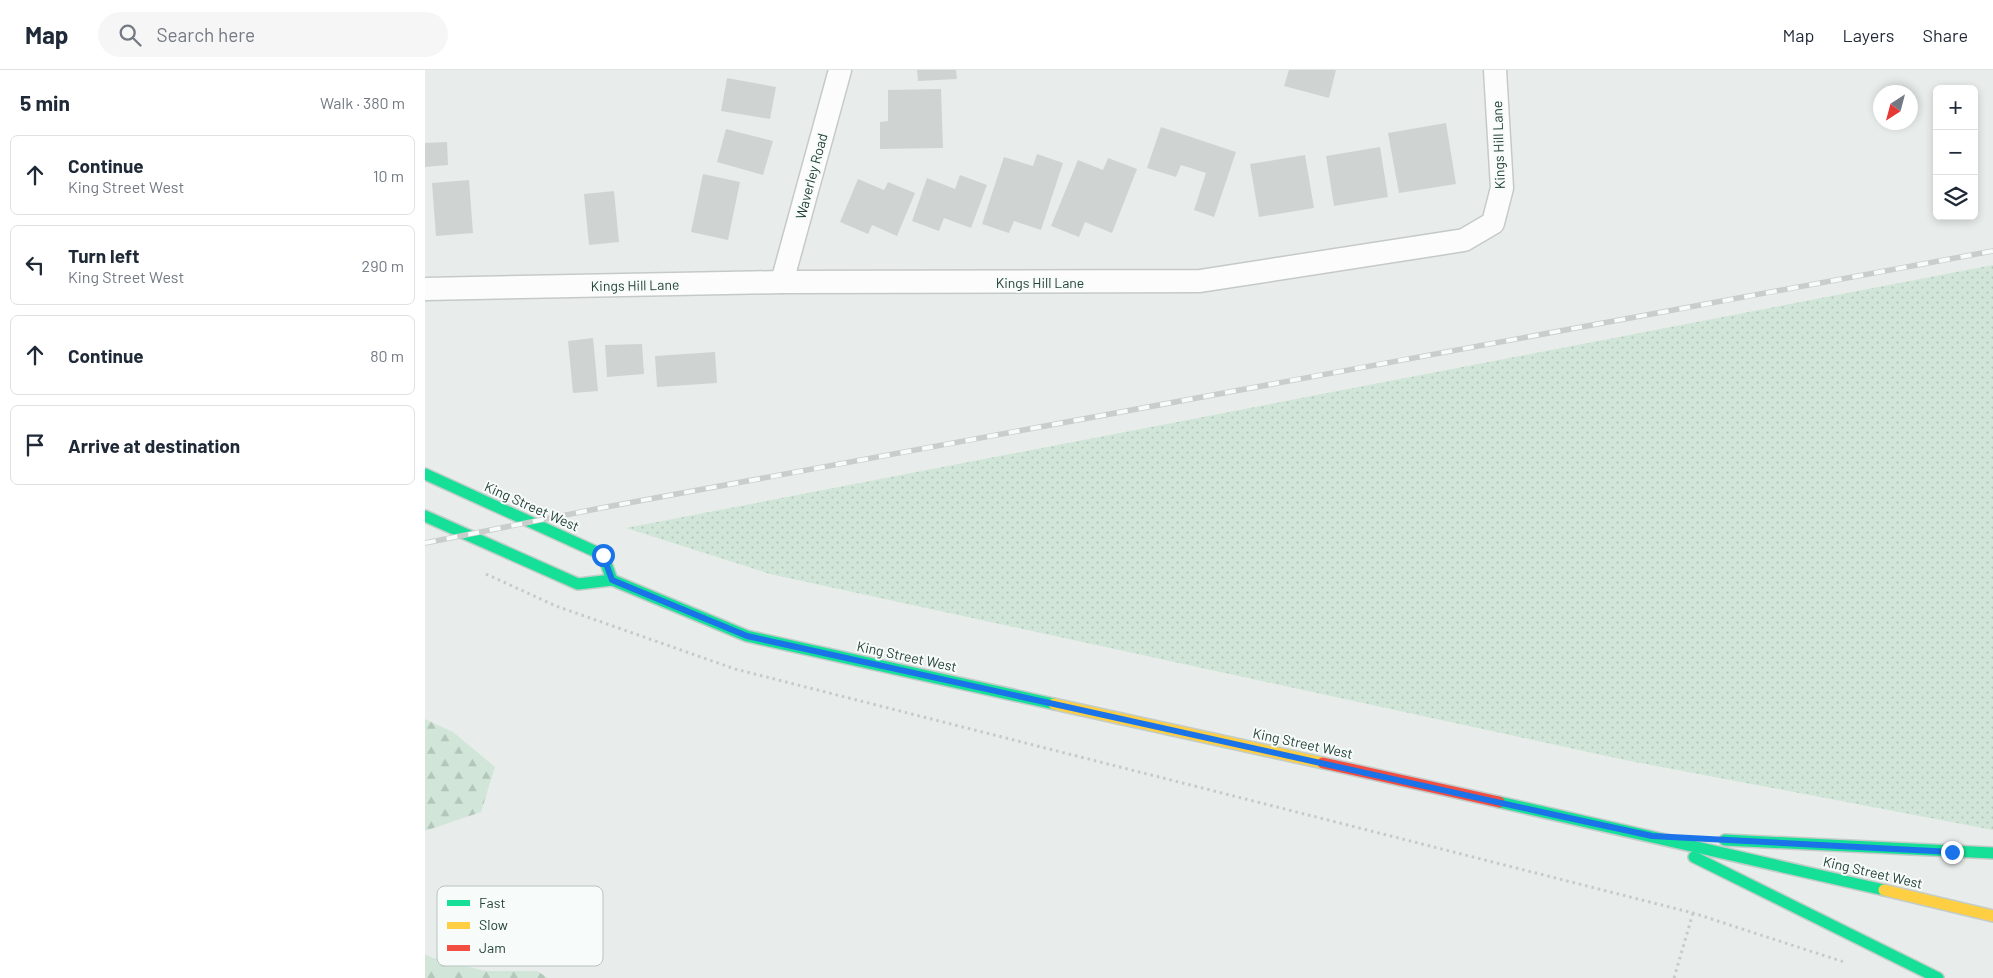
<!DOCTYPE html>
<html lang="en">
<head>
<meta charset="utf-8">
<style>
	:root { --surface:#fff; --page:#f6f6f7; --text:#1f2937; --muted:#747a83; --line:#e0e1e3 }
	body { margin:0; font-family:Barlow,sans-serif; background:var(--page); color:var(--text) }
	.controls { position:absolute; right:15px; top:15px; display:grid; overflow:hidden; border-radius:8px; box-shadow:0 2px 8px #0003 }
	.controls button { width:45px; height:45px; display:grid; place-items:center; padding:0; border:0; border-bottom:1px solid var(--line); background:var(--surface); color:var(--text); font:25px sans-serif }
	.compass { position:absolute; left:1448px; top:15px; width:45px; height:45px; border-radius:50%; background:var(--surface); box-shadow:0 2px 8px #0003; rotate:216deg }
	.stop { position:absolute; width:15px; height:15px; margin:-11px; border:4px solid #1a73e8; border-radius:50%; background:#fff }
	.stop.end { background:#1a73e8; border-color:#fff; box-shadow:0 1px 5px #0008 }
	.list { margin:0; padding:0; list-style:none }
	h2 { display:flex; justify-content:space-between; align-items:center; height:65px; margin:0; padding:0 20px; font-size:21px }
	h2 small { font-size:16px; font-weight:400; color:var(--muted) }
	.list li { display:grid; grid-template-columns:32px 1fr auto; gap:15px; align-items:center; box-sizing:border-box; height:80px; margin:0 10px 10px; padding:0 10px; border:1px solid var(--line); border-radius:8px }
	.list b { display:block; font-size:19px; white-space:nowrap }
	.list p { margin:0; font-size:16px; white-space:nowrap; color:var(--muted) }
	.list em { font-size:16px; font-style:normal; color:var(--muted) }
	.icon { flex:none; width:28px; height:28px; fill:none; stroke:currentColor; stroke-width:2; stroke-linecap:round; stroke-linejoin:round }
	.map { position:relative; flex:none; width:1568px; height:908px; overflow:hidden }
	header { display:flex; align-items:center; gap:30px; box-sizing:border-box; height:70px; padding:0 25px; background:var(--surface); border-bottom:1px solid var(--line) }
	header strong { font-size:24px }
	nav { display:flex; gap:28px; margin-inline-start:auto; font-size:18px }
	.search { width:350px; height:45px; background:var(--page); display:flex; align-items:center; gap:12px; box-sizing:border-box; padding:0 18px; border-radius:28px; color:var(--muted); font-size:19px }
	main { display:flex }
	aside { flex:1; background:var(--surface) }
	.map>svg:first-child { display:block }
	.grass { fill:url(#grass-dots) }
	.forest { fill:url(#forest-firs) }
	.building { fill:#cfd4d2 }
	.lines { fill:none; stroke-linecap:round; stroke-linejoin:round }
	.street-casing { stroke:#c5cac8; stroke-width:25 }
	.fast-casing { stroke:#c3ccc9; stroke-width:14 }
	.slow-casing { stroke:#c3ccc9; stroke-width:14 }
	.jam-casing { stroke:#c3ccc9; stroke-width:14 }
	.path { stroke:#c3ccca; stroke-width:3; stroke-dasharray:2.5 4; stroke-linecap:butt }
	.street { stroke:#fcfcfc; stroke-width:22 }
	.fast { stroke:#16e098; stroke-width:11 }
	.slow { stroke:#ffcf43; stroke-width:11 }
	.jam { stroke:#f24e42; stroke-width:11 }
	.rail-casing { stroke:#c9cdcc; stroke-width:5.5 }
	.rail { stroke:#f7fbf9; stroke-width:4; stroke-dasharray:11; stroke-linecap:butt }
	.route { stroke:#1a73e8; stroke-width:6 }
	.labels { text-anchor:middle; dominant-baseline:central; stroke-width:4; stroke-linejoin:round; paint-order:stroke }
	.street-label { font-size:14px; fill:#24423a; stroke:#f7fbf9 }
	.key { fill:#f7fbf9; stroke:#b8c4c0; stroke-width:1 }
	.key-label { font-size:14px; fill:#24423a }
</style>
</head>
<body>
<header>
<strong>Map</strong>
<div class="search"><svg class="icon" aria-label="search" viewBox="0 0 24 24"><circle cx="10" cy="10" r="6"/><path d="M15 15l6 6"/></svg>Search here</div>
<nav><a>Map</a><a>Layers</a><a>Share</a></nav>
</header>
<main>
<aside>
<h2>5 min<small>Walk · 380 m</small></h2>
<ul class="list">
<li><svg class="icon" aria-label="ahead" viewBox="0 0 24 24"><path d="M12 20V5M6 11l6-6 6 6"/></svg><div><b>Continue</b><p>King Street West</p></div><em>10 m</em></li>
<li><svg class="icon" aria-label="left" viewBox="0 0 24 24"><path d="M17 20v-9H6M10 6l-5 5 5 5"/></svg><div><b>Turn left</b><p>King Street West</p></div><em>290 m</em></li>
<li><svg class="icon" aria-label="ahead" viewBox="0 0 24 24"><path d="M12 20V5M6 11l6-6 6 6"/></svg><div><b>Continue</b></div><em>80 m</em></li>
<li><svg class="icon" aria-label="arrive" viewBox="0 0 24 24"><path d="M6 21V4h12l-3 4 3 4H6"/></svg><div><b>Arrive at destination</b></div></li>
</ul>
</aside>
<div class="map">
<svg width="1568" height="908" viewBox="0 0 1568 908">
	<defs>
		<pattern id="grass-dots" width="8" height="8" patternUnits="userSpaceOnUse" patternTransform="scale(1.25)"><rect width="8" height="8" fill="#d1e6d8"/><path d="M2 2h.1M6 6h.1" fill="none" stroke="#b3c6ba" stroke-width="1.8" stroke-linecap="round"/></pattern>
		<pattern id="forest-firs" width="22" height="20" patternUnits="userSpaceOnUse" patternTransform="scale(1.25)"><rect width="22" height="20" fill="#d1e6d8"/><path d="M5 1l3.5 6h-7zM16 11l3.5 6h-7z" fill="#b3c6ba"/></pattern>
	</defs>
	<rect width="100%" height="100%" fill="#e8edeb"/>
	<!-- grass -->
	<path class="grass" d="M1568,195V760L1200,690L345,504L201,458Z"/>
	<!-- forest -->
	<g class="forest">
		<path d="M0,649L28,662L70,697L56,742L0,761Z"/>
		<path d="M0,884L8,888L60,901H112L123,908H0Z"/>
	</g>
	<!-- building -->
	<g class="building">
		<path d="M492,0H531L532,9L493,11Z"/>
		<path d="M864,0H911L904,28L859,16Z"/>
		<path d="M302,8L351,17L345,49L296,41Z"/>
		<path d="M516,19L518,78L455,79V52L463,51V20Z"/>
		<path d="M1021,53L1031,114L974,123L963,63Z"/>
		<path d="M736,57L811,82L789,147L769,140L781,103L756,95L751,107L722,98Z"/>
		<path d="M301,59L348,71L338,105L292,92Z"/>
		<path d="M22,72L23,95L0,97V73Z"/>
		<path d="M955,77L963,127L909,136L901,86Z"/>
		<path d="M612,84L638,93L616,160L589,151L584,163L557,154L579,87L608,96Z"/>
		<path d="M880,85L889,138L834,147L825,94Z"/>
		<path d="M683,88L712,99L687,163L660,152L654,167L626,156L653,90L678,100Z"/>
		<path d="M278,104L315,112L303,170L266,162Z"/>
		<path d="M535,105L562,115L546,158L519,148L514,161L487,151L502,108L530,119Z"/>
		<path d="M433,109L459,120L463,112L490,123L472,166L447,155L443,164L415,152Z"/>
		<path d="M44,110L48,163L11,166L7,113Z"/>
		<path d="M189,121L194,172L164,175L159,124Z"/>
		<path d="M168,268L173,321L148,323L143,271Z"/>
		<path d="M217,274L219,304L182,307L180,275Z"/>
		<path d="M290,282L292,313L232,317L230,286Z"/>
	</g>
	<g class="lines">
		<!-- street casing -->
		<g class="street-casing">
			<g id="street">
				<path d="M357,212L415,0"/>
				<path d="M0,219L357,212L775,211L1039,170L1068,153L1077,118L1070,0"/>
			</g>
		</g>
		<!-- fast casing -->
		<g class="fast-casing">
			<g id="fast">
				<path d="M0,404L178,485L187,510"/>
				<path d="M0,446L153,514L187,510L322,566L629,634"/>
				<path d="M1074,732L1459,820"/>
				<path d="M1300,770L1568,783"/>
				<path d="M1269,787L1513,908"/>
			</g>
		</g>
		<!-- slow casing -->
		<g class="slow-casing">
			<g id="slow">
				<path d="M629,634L898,693"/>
				<path d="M1459,820L1568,846"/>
			</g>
		</g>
		<!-- jam casing -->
		<g class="jam-casing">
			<path id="jam" d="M898,693L1074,732"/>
		</g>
		<!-- path -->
		<g class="path">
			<path d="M61,504L131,536L310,599L1268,843L1419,892"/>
			<path d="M1249,908L1268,843"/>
		</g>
		<!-- street -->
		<use href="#street" class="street"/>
		<!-- fast -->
		<use href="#fast" class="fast"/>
		<!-- slow -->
		<use href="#slow" class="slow"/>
		<!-- jam -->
		<use href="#jam" class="jam"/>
		<!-- rail casing -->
		<g class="rail-casing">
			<path id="rail" d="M0,473L176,438L1568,181"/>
		</g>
		<!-- rail -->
		<use href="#rail" class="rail"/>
	</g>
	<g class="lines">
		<!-- route -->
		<path class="route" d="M178,485L187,510L322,566L1135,746L1227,766L1527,782"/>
	</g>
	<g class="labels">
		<!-- street labels -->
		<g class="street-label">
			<text transform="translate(1073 75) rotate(-92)">Kings Hill Lane</text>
			<text transform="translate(386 106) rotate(-75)">Waverley Road</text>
			<text x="615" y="212">Kings Hill Lane</text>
			<text transform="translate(210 215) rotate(-1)">Kings Hill Lane</text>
			<text transform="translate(107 436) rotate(24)">King Street West</text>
			<text transform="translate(482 586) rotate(12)">King Street West</text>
			<text transform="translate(878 673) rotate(12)">King Street West</text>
			<text transform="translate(1448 802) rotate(13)">King Street West</text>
		</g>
	</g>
	<!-- legend -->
	<rect x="12" y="816" width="166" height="80" rx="8" class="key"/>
	<rect x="22" y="830" width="23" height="6" fill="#16e098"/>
	<rect x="22" y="852" width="23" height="7" fill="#ffcf43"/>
	<rect x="22" y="875" width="23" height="6" fill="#f24e42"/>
	<g class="key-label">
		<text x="54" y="838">Fast</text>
		<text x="54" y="860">Slow</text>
		<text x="54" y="883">Jam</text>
	</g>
</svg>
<div class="controls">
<button>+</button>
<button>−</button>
<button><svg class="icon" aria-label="layers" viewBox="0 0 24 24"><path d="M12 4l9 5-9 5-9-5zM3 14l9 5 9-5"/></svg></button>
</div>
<svg class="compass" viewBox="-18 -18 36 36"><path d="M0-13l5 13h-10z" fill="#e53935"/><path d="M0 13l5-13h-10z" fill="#747a83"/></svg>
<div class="stop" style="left:178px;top:485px"></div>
<div class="stop end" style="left:1527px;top:782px"></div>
</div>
</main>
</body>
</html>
